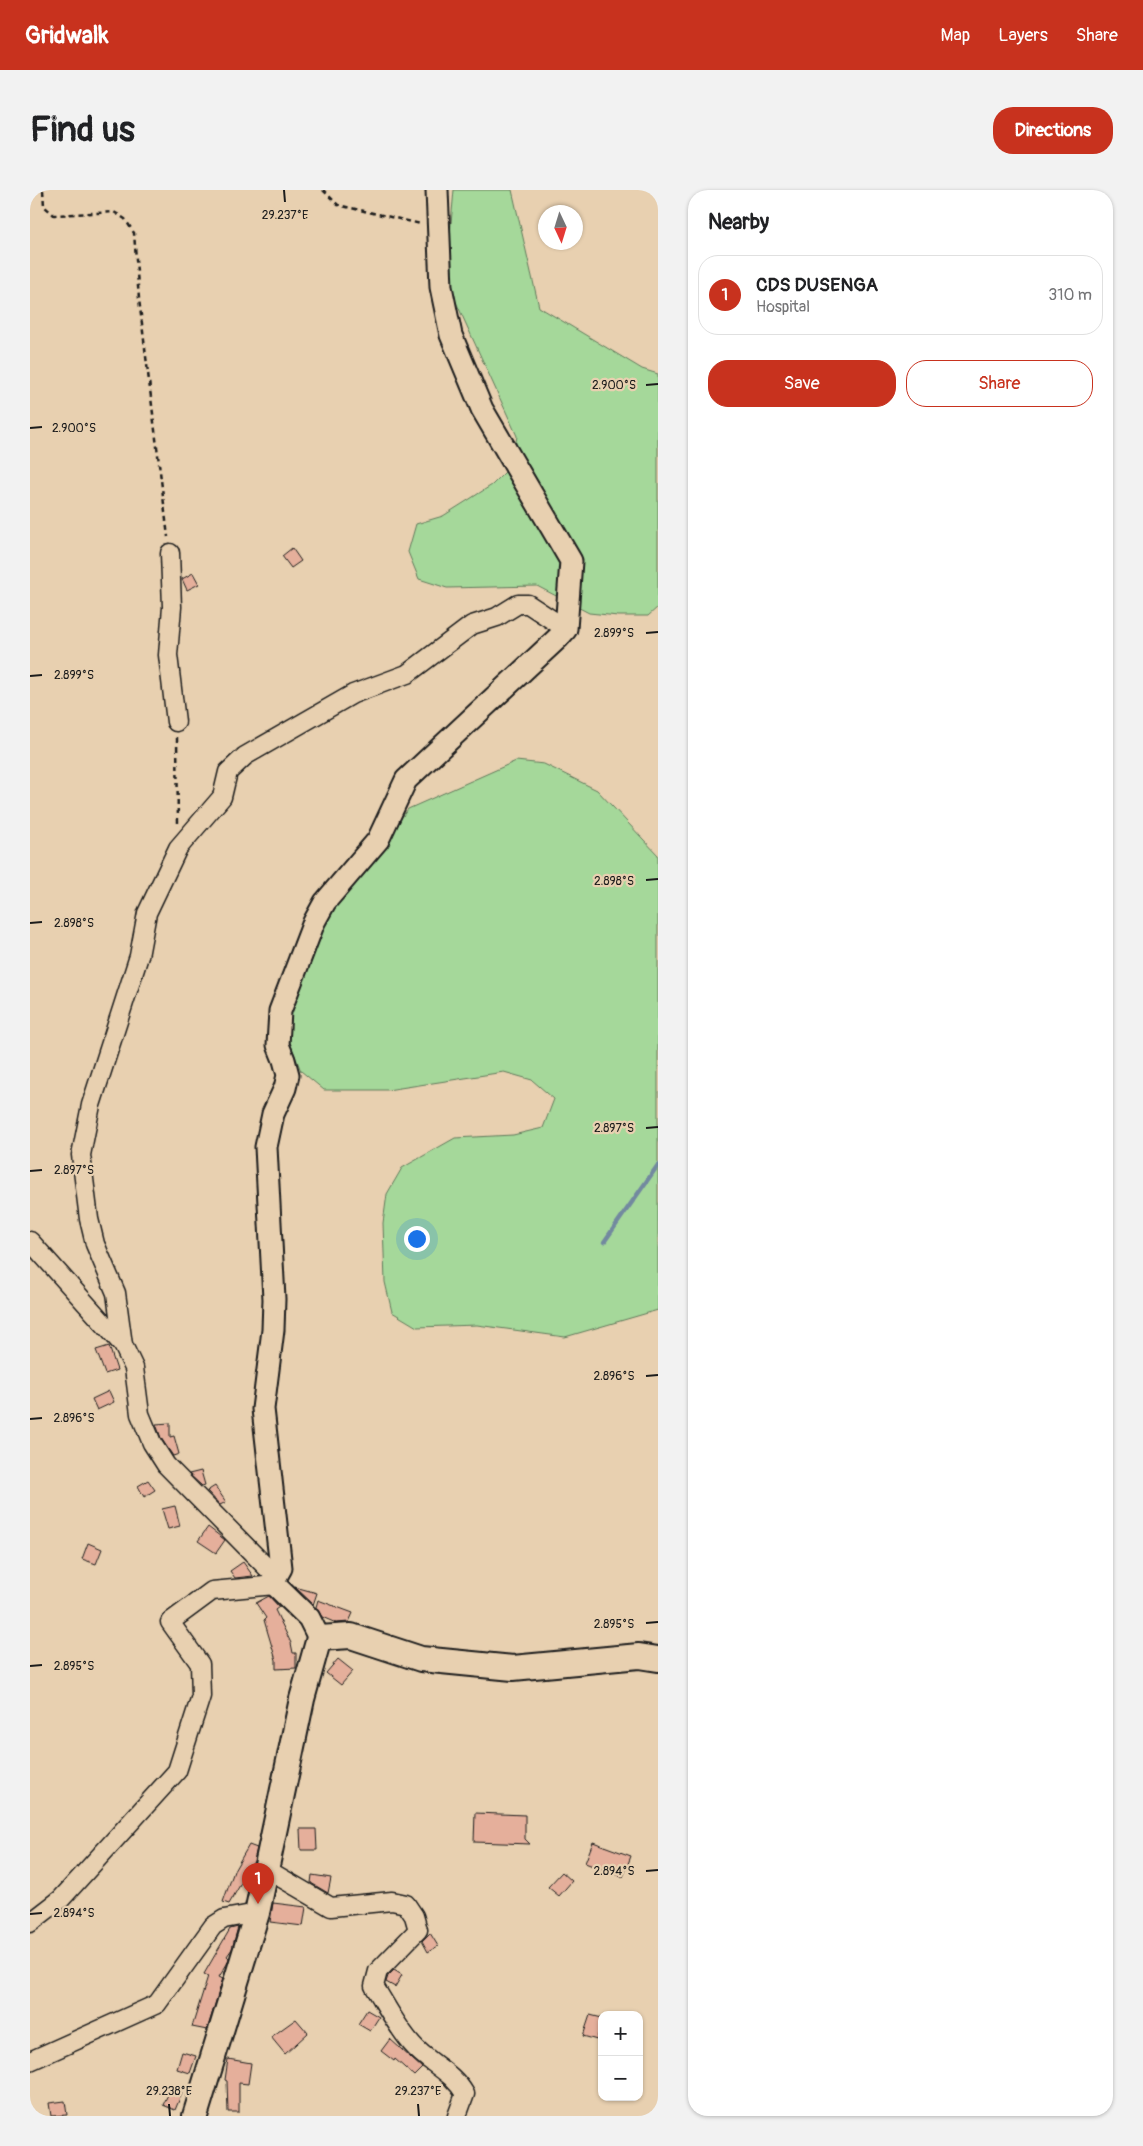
<!DOCTYPE html>
<html lang="en">
<head>
<meta charset="utf-8">
<style>
	:root { --surface:#fff; --page:#f2f2f2; --text:#202124; --muted:#757577; --line:#e0e0e0; --accent:#c8321e }
	body { margin:0; font-family:Pangolin,sans-serif; background:var(--page); color:var(--text) }
	.controls { position:absolute; right:15px; bottom:15px; display:grid; overflow:hidden; border-radius:10px; box-shadow:0 1px 4px #0004 }
	.controls button { width:45px; height:45px; display:grid; place-items:center; padding:0; border:0; border-bottom:1px solid var(--line); background:var(--surface); color:var(--text); font:25px sans-serif }
	.compass { position:absolute; left:508px; top:15px; width:45px; height:45px; border-radius:50%; background:var(--surface); box-shadow:0 1px 4px #0004; rotate:176deg }
	.you { position:absolute; left:386px; top:1048px; width:18px; height:18px; margin:-12px; border:4px solid #fff; border-radius:50%; background:#1a73e8; box-shadow:0 0 0 8px #1a73e833 }
	.badge { display:grid; place-items:center; width:32px; height:32px; border-radius:50%; background:var(--accent); color:#fff; font-size:16px; font-weight:700 }
	.pin { position:absolute; translate:-50% -41px; filter:drop-shadow(0 1px 2px #0008) }
	.pin::after { content:''; position:absolute; top:26px; width:18px; height:15px; background:inherit; clip-path:polygon(0 0,100% 0,50% 100%) }
	.list { margin:0; padding:0; list-style:none }
	h2 { display:flex; justify-content:space-between; align-items:center; height:65px; margin:0; padding:0 20px; font-size:21px }
	h2 small { font-size:16px; font-weight:400; color:var(--muted) }
	.list li { display:grid; grid-template-columns:32px 1fr auto; gap:15px; align-items:center; box-sizing:border-box; height:80px; margin:0 10px 10px; padding:0 10px; border:1px solid var(--line); border-radius:20px }
	.list b { display:block; font-size:19px; white-space:nowrap }
	.list p { margin:0; font-size:16px; white-space:nowrap; color:var(--muted) }
	.list em { font-size:16px; font-style:normal; color:var(--muted) }
	.actions { display:flex; gap:10px; padding:15px 20px }
	.actions a { flex:1; padding:11px 0; border:1px solid var(--accent); border-radius:20px; text-align:center; font-size:18px; color:var(--accent) }
	.actions .main { background:var(--accent); color:#fff }
	.map { position:relative; flex:none; width:628px; height:1926px; overflow:hidden; border-radius:20px }
	header { display:flex; align-items:center; gap:30px; box-sizing:border-box; height:70px; padding:0 25px; background:var(--accent); color:#fff }
	header strong { font-size:24px }
	nav { display:flex; gap:28px; margin-inline-start:auto; font-size:18px }
	.intro { display:flex; align-items:center; justify-content:space-between; box-sizing:border-box; height:120px; padding:0 30px }
	h1 { margin:0; font-size:35px }
	.button { padding:12px 22px; border-radius:20px; background:var(--accent); color:#fff; font-size:18px; font-weight:700 }
	main { display:flex; gap:30px; padding:0 30px }
	aside { flex:1; background:var(--surface); border-radius:20px; box-shadow:0 1px 4px #0004 }
	.map>svg:first-child { display:block }
	.green { fill:#a5d89a; stroke:#607a5b }
	.lines { fill:none; stroke-linecap:round; stroke-linejoin:round }
	.stream { stroke:#72899f; stroke-width:4.5 }
	.building { fill:#e5af9b; stroke:#1c1c1c }
	.minor-casing { stroke:#1c1c1c; stroke-width:21 }
	.tertiary-casing { stroke:#1c1c1c; stroke-width:25 }
	.secondary-casing { stroke:#1c1c1c; stroke-width:28 }
	.path { stroke:#1c1c1c; stroke-width:2.5; stroke-dasharray:5 4; stroke-linecap:butt }
	.minor { stroke:#e8d0b0; stroke-width:18 }
	.tertiary { stroke:#e8d0b0; stroke-width:21 }
	.secondary { stroke:#e8d0b0; stroke-width:24 }
	.ticks { fill:none; stroke:#1c1c1c; stroke-width:2 }
	.ticks-label { font-size:12px; text-anchor:middle; fill:#1c1c1c; stroke:#e8d0b0; stroke-width:4.5; stroke-linejoin:round; paint-order:stroke }
</style>
</head>
<body>
<header>
<strong>Gridwalk</strong>
<nav><a>Map</a><a>Layers</a><a>Share</a></nav>
</header>
<div class="intro"><h1>Find us</h1><a class="button">Directions</a></div>
<main>
<div class="map">
<svg width="628" height="1926" viewBox="0 0 628 1926">
	<rect width="100%" height="100%" fill="#e8d0b0"/>
	<filter id="ink" filterUnits="userSpaceOnUse"><feTurbulence type="fractalNoise" baseFrequency=".02" numOctaves="2"/><feDisplacementMap in="SourceGraphic" scale="10" xChannelSelector="R" yChannelSelector="G"/><feConvolveMatrix kernelMatrix="1 2 1 2 8 2 1 2 1" color-interpolation-filters="sRGB"/></filter>
	<g filter="url(#ink)">
		<!-- green -->
		<g class="green">
			<path d="M424,0H482L509,117L612,179L628,184V417L618,426H588L559,423L507,396L417,398L389,389L378,362L386,334L413,326L462,295L482,275L487,246L416,90Z"/>
			<path d="M486,571L514,574L567,600L628,665V1120L535,1147L447,1135L387,1137L362,1122L355,1092L353,1033L357,1004L372,978L425,948L483,945L513,938L524,909L502,890L474,882L357,900H294L271,881L260,853L257,823L295,729L378,619Z"/>
		</g>
		<g class="lines">
			<!-- stream -->
			<path class="stream" d="M574,1052L628,975"/>
		</g>
		<!-- building -->
		<g class="building">
			<path d="M262,358L271,371L261,378L252,366Z"/>
			<path d="M163,383L169,394L157,400L152,389Z"/>
			<path d="M79,1156L87,1180L75,1184L66,1160Z"/>
			<path d="M79,1201L84,1212L67,1220L62,1209Z"/>
			<path d="M140,1233V1247L144,1246L149,1264L143,1266L131,1248L126,1234Z"/>
			<path d="M171,1281L175,1295L172,1296L159,1284Z"/>
			<path d="M118,1290L125,1300L114,1307L108,1296Z"/>
			<path d="M185,1296L196,1312L190,1315L177,1301Z"/>
			<path d="M145,1316L150,1336L138,1339L132,1319Z"/>
			<path d="M178,1337L195,1350L186,1363L168,1351Z"/>
			<path d="M58,1353L72,1359L66,1374L52,1369Z"/>
			<path d="M213,1372L223,1386L205,1388L200,1381Z"/>
			<path d="M265,1397L287,1403L283,1415V1414Z"/>
			<path d="M239,1406L249,1417L245,1420L261,1453L263,1463H266V1478L246,1479V1470L234,1430L236,1428L226,1413Z"/>
			<path d="M288,1410L323,1423L319,1432L306,1433L292,1427L286,1417Z"/>
			<path d="M308,1469L323,1481L311,1495L296,1483Z"/>
			<path d="M445,1623L495,1625V1649L500,1654L444,1652Z"/>
			<path d="M270,1639H286L287,1660H271Z"/>
			<path d="M563,1652L601,1666L593,1687L555,1673Z"/>
			<path d="M219,1655L227,1658L224,1671L199,1714L193,1712L204,1681Z"/>
			<path d="M532,1682L542,1691L529,1706L518,1697Z"/>
			<path d="M282,1685L301,1688L298,1703L281,1693Z"/>
			<path d="M243,1713L276,1717L273,1736L240,1732Z"/>
			<path d="M208,1737L202,1759L197,1766L199,1768L197,1774L189,1787L193,1789L177,1840L162,1837L178,1786L174,1784L200,1739Z"/>
			<path d="M400,1743L408,1756L398,1762L392,1751Z"/>
			<path d="M364,1780L372,1785L365,1797L356,1792L358,1786Z"/>
			<path d="M337,1820L349,1827L340,1841L328,1834Z"/>
			<path d="M560,1825L572,1828L567,1850L553,1846Z"/>
			<path d="M266,1829L278,1843L255,1864L241,1847Z"/>
			<path d="M360,1849L392,1878L384,1886L365,1869L364,1871L351,1861Z"/>
			<path d="M152,1862L166,1866L160,1883L147,1879Z"/>
			<path d="M198,1869L221,1873L218,1894L209,1893V1922H198L197,1891L195,1890Z"/>
			<path d="M141,1898L152,1903L145,1920L133,1915Z"/>
			<path d="M35,1911L37,1925L21,1926L19,1913Z"/>
		</g>
		<g class="lines">
			<!-- minor casing -->
			<g class="minor-casing">
				<g id="minor">
					<path d="M140,363L142,417L138,465L146,532"/>
					<path d="M0,1051L93,1155L104,1178L110,1224L122,1253L136,1275L246,1387"/>
					<path d="M93,1155L86,1103L65,1054L59,1029L51,965L61,915L109,766L117,723L148,658L192,607L198,582L215,566L323,504L377,484L442,435L467,427L488,414H498L536,439"/>
					<path d="M236,1679L301,1717L362,1711L376,1714L384,1726L388,1740L348,1781L344,1796C356,1815 367,1837 382,1854C399,1874 421,1880 435,1904L427,1926"/>
					<path d="M0,1733L31,1709L147,1581L171,1506L170,1474L140,1432L182,1401L245,1395"/>
					<path d="M0,1871L127,1814L183,1736L194,1729L227,1723"/>
				</g>
			</g>
			<!-- tertiary casing -->
			<g class="tertiary-casing">
				<path id="tertiary" d="M289,1448L279,1428L245,1395L246,1387L251,1378L233,1219L243,1140L244,1109L236,957L243,924L255,898L258,885L254,870L248,855L250,821L284,732L295,712L348,650L376,590L529,447L536,439L541,371L452,219L421,145L411,97L407,0"/>
			</g>
			<!-- secondary casing -->
			<g class="secondary-casing">
				<path id="secondary" d="M165,1926L227,1723L272,1509L289,1448L321,1446L391,1469L483,1478L609,1466L628,1469"/>
			</g>
			<!-- path -->
			<g class="path">
				<path d="M13,0L14,16L24,25L84,22L95,29L104,43L109,109L138,347"/>
				<path d="M293,0L308,15L391,34"/>
				<path d="M147,547L148,634"/>
			</g>
			<!-- minor -->
			<use href="#minor" class="minor"/>
			<!-- tertiary -->
			<use href="#tertiary" class="tertiary"/>
			<!-- secondary -->
			<use href="#secondary" class="secondary"/>
		</g>
	</g>
	<!-- ticks -->
	<path class="ticks" d="M254,0L255,12M616,195L628,194M0,238L12,237M616,443L628,442M0,486L12,485M616,690L628,689M0,733L12,732M616,938L628,937M0,981L12,980M616,1186L628,1185M0,1229L12,1228M616,1433L628,1432M0,1476L12,1475M616,1681L628,1680M0,1724L12,1723M139,1914L140,1926M388,1914L389,1926"/>
	<g class="ticks-label">
		<text x="255" y="29">29.237°E</text>
		<text x="584" y="199">2.900°S</text>
		<text x="44" y="242">2.900°S</text>
		<text x="584" y="447">2.899°S</text>
		<text x="44" y="489">2.899°S</text>
		<text x="584" y="695">2.898°S</text>
		<text x="44" y="737">2.898°S</text>
		<text x="584" y="942">2.897°S</text>
		<text x="44" y="984">2.897°S</text>
		<text x="584" y="1190">2.896°S</text>
		<text x="44" y="1232">2.896°S</text>
		<text x="584" y="1438">2.895°S</text>
		<text x="44" y="1480">2.895°S</text>
		<text x="584" y="1685">2.894°S</text>
		<text x="44" y="1727">2.894°S</text>
		<text x="139" y="1905">29.238°E</text>
		<text x="388" y="1905">29.237°E</text>
	</g>
</svg>
<div class="controls">
<button>+</button>
<button>−</button>
</div>
<svg class="compass" viewBox="-18 -18 36 36"><path d="M0-13l5 13h-10z" fill="#e53935"/><path d="M0 13l5-13h-10z" fill="#757577"/></svg>
<div class="you"></div>
<div class="pin badge" style="left:228px;top:1714px">1</div>
</div>
<aside>
<h2>Nearby<small></small></h2>
<ul class="list">
<li><span class="badge">1</span><div><b>CDS DUSENGA</b><p>Hospital</p></div><em>310 m</em></li>
</ul>
<div class="actions"><a class="main">Save</a><a>Share</a></div>
</aside>
</main>
</body>
</html>
